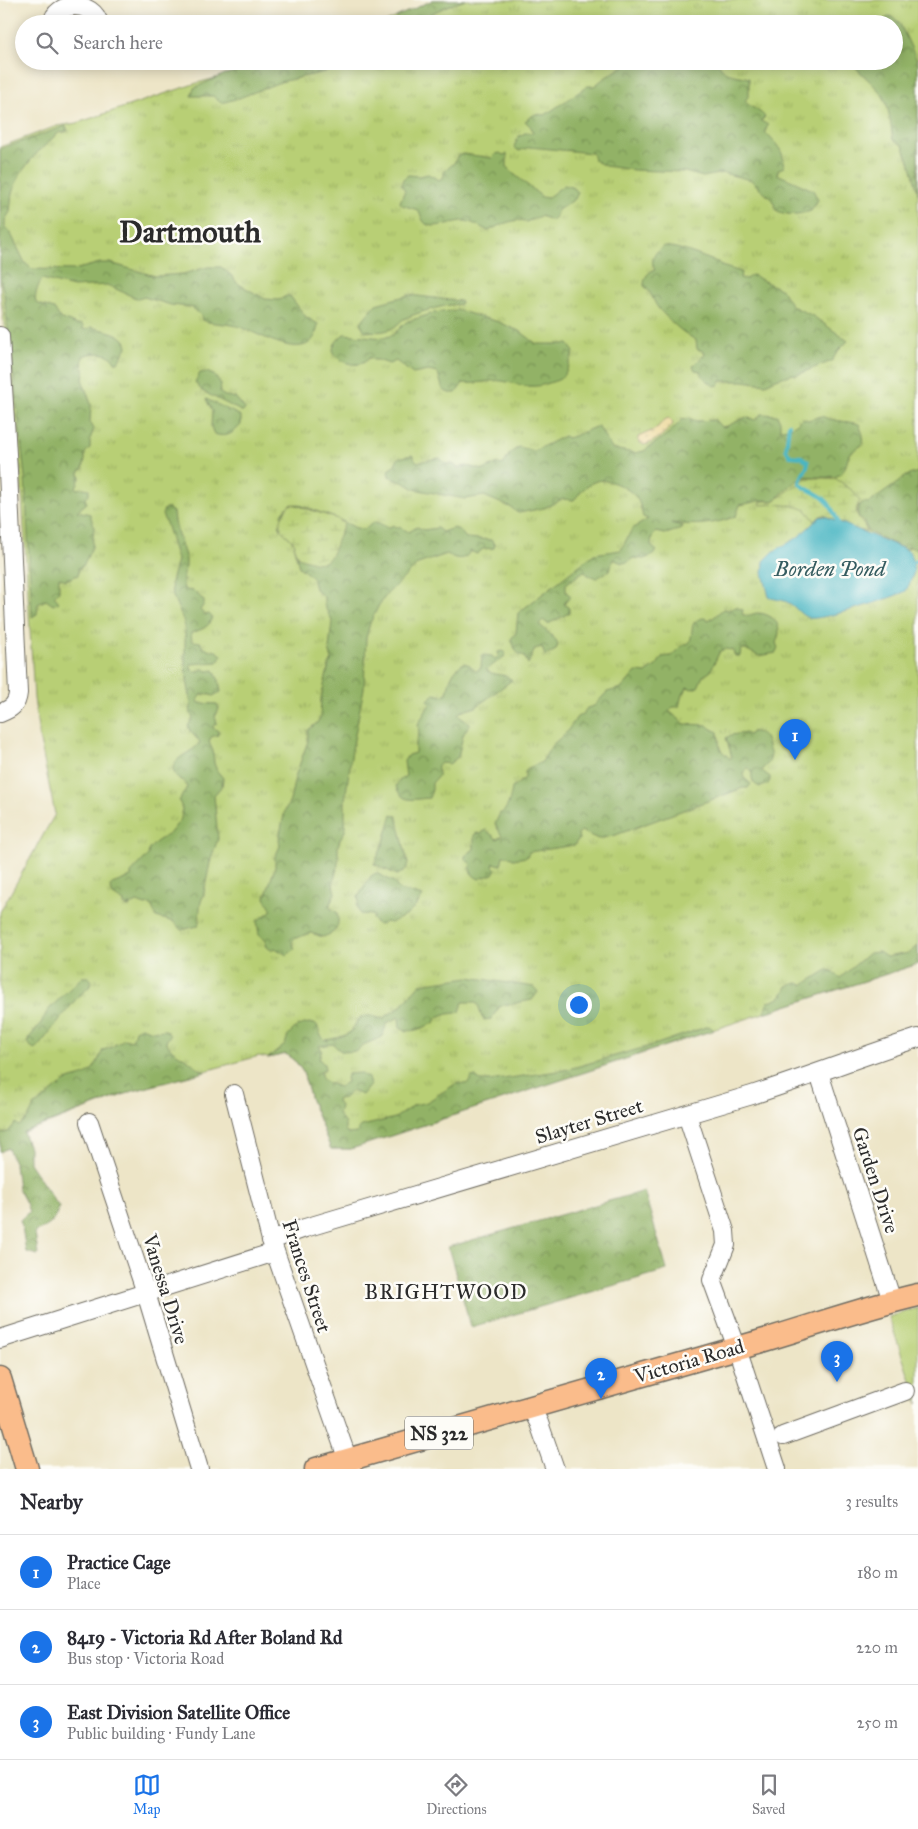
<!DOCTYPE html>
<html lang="en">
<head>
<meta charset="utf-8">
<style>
	:root { --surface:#fff; --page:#f2f2f3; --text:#2b2b33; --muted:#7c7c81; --line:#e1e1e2; --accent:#1a73e8 }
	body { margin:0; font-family:"IM FELL Great Primer",serif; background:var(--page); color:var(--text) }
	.you { position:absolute; left:578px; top:1004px; width:18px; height:18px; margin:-12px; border:4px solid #fff; border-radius:50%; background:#1a73e8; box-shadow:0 0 0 8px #1a73e833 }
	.badge { display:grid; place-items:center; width:32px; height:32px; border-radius:50%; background:var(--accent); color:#fff; font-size:16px; font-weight:700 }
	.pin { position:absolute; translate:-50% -41px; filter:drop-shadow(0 1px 2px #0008) }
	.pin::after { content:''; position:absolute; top:26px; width:18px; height:15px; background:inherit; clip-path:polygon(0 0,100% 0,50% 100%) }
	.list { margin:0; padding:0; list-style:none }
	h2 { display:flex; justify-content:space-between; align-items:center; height:65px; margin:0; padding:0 20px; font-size:21px }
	h2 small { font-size:16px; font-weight:400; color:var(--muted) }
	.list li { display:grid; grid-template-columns:32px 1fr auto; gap:15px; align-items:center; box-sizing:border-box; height:75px; padding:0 20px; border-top:1px solid var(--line) }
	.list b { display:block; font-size:19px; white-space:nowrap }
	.list p { margin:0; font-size:16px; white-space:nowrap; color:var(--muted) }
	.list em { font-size:16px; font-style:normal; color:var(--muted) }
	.icon { flex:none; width:28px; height:28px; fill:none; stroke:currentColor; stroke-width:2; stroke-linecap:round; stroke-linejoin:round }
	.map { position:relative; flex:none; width:918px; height:1469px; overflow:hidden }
	.search { position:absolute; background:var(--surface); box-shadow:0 2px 12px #0003; left:15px; right:15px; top:15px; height:55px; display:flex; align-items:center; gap:12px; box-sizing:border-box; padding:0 18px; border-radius:28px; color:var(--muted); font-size:19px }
	.sheet { height:290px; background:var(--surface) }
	nav { display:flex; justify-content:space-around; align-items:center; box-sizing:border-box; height:70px; border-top:1px solid var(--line); background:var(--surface); font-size:14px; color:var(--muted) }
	nav a { display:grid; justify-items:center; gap:2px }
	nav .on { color:var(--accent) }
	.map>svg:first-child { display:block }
	.grass { fill:url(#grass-tufts); stroke:#727d50 }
	.forest { fill:url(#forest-crowns); stroke:#5e6e48 }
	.wetland { fill:url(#wetland-marsh); stroke:#727d50 }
	.sand { fill:url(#sand-dots); stroke:#8c8264 }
	.park { fill:#b8cf74; stroke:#727d50 }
	.water { fill:#48b6c3; stroke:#3a7077 }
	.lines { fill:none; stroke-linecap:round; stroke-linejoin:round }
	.stream { stroke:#48b6c3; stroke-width:4 }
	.minor-casing { stroke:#6f6c62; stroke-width:20 }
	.major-casing { stroke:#6f6c62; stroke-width:25 }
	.minor { stroke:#fff; stroke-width:18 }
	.major { stroke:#fabc8b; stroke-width:22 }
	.labels { text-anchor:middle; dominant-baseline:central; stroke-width:5; stroke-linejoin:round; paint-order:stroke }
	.shield { fill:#fdfcf7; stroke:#6a6a68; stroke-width:1 }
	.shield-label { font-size:19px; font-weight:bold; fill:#2b2b2b }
	.street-label { font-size:20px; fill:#2b2b2b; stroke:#fdfcf7 }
	.water-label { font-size:21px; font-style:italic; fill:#355c60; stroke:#fdfcf7 }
	.neighbourhood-label { font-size:21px; letter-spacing:1px; fill:#2b2b2b; stroke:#fdfcf7 }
	.town-label { font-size:30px; font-weight:bold; fill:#2b2b2b; stroke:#fdfcf7 }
</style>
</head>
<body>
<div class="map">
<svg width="918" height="1469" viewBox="0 0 918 1469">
	<defs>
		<pattern id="grass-tufts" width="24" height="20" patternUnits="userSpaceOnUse" patternTransform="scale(1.25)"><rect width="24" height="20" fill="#b8cf74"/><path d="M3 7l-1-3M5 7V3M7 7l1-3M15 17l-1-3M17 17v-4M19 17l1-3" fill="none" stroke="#9eb265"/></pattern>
		<pattern id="forest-crowns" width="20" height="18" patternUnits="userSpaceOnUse" patternTransform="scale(1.25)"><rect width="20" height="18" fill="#92b266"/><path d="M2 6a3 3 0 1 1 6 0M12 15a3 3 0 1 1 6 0" fill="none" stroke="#779154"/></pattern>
		<pattern id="wetland-marsh" width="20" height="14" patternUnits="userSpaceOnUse" patternTransform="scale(1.25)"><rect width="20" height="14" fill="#b8cf74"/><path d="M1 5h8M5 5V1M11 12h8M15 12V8" fill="none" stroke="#9eb265"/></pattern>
		<pattern id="sand-dots" width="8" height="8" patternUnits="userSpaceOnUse" patternTransform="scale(1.25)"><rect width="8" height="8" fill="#eeda9e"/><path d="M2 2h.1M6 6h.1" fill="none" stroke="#cb8" stroke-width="1.8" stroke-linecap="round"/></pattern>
	</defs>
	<rect width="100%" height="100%" fill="#fdfcf7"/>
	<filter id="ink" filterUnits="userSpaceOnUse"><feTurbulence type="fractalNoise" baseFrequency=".02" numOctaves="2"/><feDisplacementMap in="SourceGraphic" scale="10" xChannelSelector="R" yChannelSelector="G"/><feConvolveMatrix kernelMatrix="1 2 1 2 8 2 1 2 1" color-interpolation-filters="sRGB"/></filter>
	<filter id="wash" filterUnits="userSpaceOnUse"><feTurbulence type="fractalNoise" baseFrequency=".0096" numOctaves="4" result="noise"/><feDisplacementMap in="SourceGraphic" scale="20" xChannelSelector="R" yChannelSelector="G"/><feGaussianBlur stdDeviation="1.12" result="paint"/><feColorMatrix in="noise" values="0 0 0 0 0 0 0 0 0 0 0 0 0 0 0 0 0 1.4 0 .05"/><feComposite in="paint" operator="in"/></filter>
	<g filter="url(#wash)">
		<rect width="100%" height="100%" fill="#ede5c7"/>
		<!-- grass -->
		<path class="grass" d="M433,0H918V964L764,1013L351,1149H331L311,1100L303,1072L296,1062L286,1054L268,1058L259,1056L133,1091L52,1122L0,1139V912L55,814L39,736L34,698L21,477L0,289V147L57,126L77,123L197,83L277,61H894V24H382Z"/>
		<!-- forest -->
		<g class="forest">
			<path d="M433,0H466C459,3 450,4 443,8C426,15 422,24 403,24L396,17Z"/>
			<path d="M890,16L899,22L918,62V194L912,169L903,145L893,140C891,127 889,103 881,93C872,82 860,73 850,61H894V24H877Z"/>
			<path d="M282,61L339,62L333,70L280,82L239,98L221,103L213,96H191L194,88L225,74Z"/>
			<path d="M632,61H717C726,77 733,74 749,78V95L745,101C750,108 759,109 765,117L761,121L768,125L765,132C776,145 784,148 784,167L779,169L777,174L813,190L818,200L811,211C800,214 787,217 776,210L773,201L751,180L723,173L703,177L685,172L634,170L605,166L594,160L592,153L530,147L519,151L514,147L518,137L525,133H533L531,127L525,121L535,114L545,115L588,86H594L606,77Z"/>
			<path d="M66,126L68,131L58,133L34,156L20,174L12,193L10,212L5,220V227L10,232L25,263L32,269L74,270L100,263H110L155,276L183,274L208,267H221L232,276L237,283L265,299L279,300L286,296H290L306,317L318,324C313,370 259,332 237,326C226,323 211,324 202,320L201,315L191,307L171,305L144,297L138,299L107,285L73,287L42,279C38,285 34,296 36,303L54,309L60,318L77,325L80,324L83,326V329L86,330L91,327C103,331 126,332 127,347L118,362H115C111,351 92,352 83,356L82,367L84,370L83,382L91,404L90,422L94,429L90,439V448L85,453V460L83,469L79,472V475L81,476L76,487V489L84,488L89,489V494L85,499L87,503L77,511L90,514L94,527L92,547L83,566L79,568L78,575L66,580L59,577V591L54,596L59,602L53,605L46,600L38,604L37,614L32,617L25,477L4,295L0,277V149Z"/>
			<path d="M500,153L503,155L507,154V167L509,170L542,197L547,198L564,185L572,187L578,192L575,199L558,210L555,218L551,220L540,216L526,222C515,217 498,226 488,231C481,227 474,223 466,221C456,220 434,230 426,224C422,221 420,213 418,210L402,205L400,202L405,190L401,185L403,179L408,175L420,176L428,174L439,180L444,176V172L454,163L458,155L464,154L492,158L496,154Z"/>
			<path d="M664,246C684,248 701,257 720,263L721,266L741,272L740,278L746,279L752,275L782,290L792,306L813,316L848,341L837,352L832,361L796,375L793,374L776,379L766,384L743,381H721L719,385L714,386L703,377L701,371L695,370L693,366L704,355L705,352L697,349L696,340C681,332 671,322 659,309C653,302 652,292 644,286C644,278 647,272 655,270C649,259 655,252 664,246Z"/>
			<path d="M409,295L460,301L461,302L460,304C447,304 415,313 404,319C401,320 401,322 398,324C389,333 377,332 365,331L360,323L376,304Z"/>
			<path d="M457,310L499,322L521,332L537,344H568L574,352C570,360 568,371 562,377C560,380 555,381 552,382C531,390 523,385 502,381C490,379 476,385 463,383L456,393H449L443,390L438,373L428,371L413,374L396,361L389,364L378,360H373L370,357C360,370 344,364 333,354C332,345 337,340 344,334L383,338L393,335L406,322L434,313Z"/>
			<path d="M206,372L214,375L221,384L220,393L225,396L236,398L245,409L243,412L202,391L195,382L200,373Z"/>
			<path d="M206,399L241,416V425C232,434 227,438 214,434L211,427L212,411Z"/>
			<path d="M762,414L777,415L780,421V429C789,429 797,425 802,418L808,420L822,416C830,421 848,421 859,424L863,435L862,445L849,454C844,477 840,478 817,477C814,477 808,476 805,477C795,480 781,494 774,501L764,500L740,505L736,516C715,525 694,526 671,523L682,526V529L665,534L656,532L652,537L651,546L657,551L653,555L644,559L633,558L628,562L622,563L613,559L610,570L597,578L588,575L584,571L566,584V592L571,596L564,604L569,608V613L548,624L543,620L539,624L556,640L558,644L556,650L545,656L542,647L535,649L528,664L524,656C514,654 515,646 511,639L516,633L518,613L594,554L621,550L632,529L648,519L643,517C641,509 640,501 634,495C627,487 604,476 594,482C586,485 579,494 574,500L563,499L544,508L519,513L516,512L512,508L484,496L465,499L414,489C406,482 397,481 389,476L388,470L394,466L398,458L412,455L417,462L440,458L446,464H453L458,468L466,466L484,470L498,463L500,465L504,464L510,453L519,447L534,451L564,436L568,438C578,435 589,429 598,426L612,449L635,453L644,451L669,433L682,420L689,418L696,421L715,420L721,427L727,426L746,417L755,420Z"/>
			<path d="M918,472V549L910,547L904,549L869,532L863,521L858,516V506L863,502L868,503L872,501L900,481L903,477Z"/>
			<path d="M297,504L338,519L356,528L365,529L374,522L379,523L388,528L393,525L395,527H399L409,532L417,527L424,530L437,528L442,532L454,528L459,530L466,538L491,540L495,545L494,548L483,549L477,554L470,551C465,562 455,559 447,554L418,564L387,594L379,605L370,623L366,638L364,688L352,750L345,800V831L340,839L338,847V864L333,884L335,893L330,904V908L337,912C340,927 337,932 323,937L311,933L296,938L292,942L295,949L287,955L275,948L271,950L267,947L265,940L259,935L257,921L271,911V908L265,898L275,867V857L280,846L279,839L285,810L290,801L295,777L308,741V730L317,723L320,718L321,698L329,665L332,660L329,649L332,621L324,605V597L315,589L312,577L299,567L294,548L295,544C290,537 283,533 279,526L283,518L281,515L289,505Z"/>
			<path d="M168,508L173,512L174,522L186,559V567L183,574V586L185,590L194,591L204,601V604L200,610L205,615L209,614L212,617C208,629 202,629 191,633L192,641L200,642L203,648L216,651L222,655L218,662L191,664C190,668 192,671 197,672L203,669L208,671L214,670L219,681L221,692L213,696L208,694H202L198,700L199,703L217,704L219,709L215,717L217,723L212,727L218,731V735L211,737L209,742L213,751L214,763L217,771L223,778L222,786L214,795L218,839L211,858L203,897C198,905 201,916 198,926L181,930L174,922L156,917L151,904L145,905L137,902L128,907L124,905V902L113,895L110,887L112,884L131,877V873L148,855L149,849L156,842L170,833L181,819L182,808L179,801L187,787L184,781C180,780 177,779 175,774C166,758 195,753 200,742L190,731L188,726L193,718L190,713L191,706L185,664V631L184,622L172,594L171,582L177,560L166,523L162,515L164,509Z"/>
			<path d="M736,607L743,610L742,614C748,617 751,614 757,613C768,613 779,620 779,632C779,635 777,640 776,643L778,648L776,653L759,656L745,649H741L740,656H735L732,650L725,649L720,651L710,672L703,676L698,687L692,689L687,687L685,692L682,694L679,707H673L669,711L685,724L707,725L710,728L718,732L720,749L730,759L732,757L726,738L731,735L745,733L749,735L751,732C763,731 766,737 768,747C769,751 772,755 770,759C769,763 766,766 762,769V771L770,777V780L768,784L761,787C754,786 751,780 752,772L748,767L743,773L744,778L751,784L748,788H743L613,836L598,839L581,831L578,834L579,840L576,842L575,845L529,852L527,857L513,859L508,856H503L501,865L494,863L493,866L496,869L493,874L479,879C473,876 468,872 471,864L465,859V856L474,849V835L477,833L481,834L486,830L497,839L502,836L495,824L500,813H502C509,807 511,795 512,788L525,778V772L528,768L542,762L552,745L566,733L577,717L583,714L587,708L594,706L607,692L622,688L636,672L646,673L657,665L662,657L671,656L680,647L689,643C695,633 687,620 704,618L708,620L713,618L723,609L728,610Z"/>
			<path d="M502,651L505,652V656L486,670C495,677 504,672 512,680L476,707L460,712L458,714L461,718L470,723L463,735L458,757L449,764L442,763L438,765C436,778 443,771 432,783V790L429,798C413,799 402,804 396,786L400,780L406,776L404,761L408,755L415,753V745L419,733L418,724L430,704L428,700L434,694L442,696L447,693C450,679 452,670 464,663L470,665L476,671L481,668L482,655L492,656L495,659L499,656L498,652Z"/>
			<path d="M392,814L397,816L408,864L405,871L397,875L374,864L383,845Z"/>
			<path d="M376,873L394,882L399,890L423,896L416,906L407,915L390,923L386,922L378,925L372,919L374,916L372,915L360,914L357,906L359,901L358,897L371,876Z"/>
			<path d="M918,945V964L764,1013L768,1002C779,1000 783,996 787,986L797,983L803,985L827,970L832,971L840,978L869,953L879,952L886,957L909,953Z"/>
			<path d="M82,977H89L91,980V985L76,999L38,1047L34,1049L27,1043L29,1038L40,1025L48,1010Z"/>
			<path d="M469,977L534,987L538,992L532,1000L500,1006L491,1019L484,1020C479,1015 481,1008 476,1002H463L460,1012C450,1015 437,1012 434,1023C424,1027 410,1035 400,1028L399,1017L387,1023L382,1037L363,1045L357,1051L343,1052L338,1049L333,1044L319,1046L322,1050L319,1059L324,1064L325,1069L321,1071V1077L326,1082L339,1087L347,1082L346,1078L348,1074L360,1073L368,1078L370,1085L362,1095L351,1091L344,1098L338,1099L337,1102L340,1106L338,1114L345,1124V1130L348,1134L357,1133L358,1129L362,1126L395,1118L414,1105L427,1102L457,1083L466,1084L470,1081L471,1077H476L480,1081H489L565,1070L657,1044L709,1026L714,1030L351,1149H331L311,1100L303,1072L296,1062L286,1054L268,1058L285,1045L288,1035L297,1026L309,1023L317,1025L321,1036L325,1040C333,1039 342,1037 349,1033C357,1027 354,1015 370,1016C374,1016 378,1018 382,1019L400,1007L420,984Z"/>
			<path d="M141,1027L153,1031L166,1030L170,1036L166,1041C171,1052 179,1054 188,1060C194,1064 197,1069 205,1072L133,1091L23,1132L29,1148V1163L59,1207C54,1222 50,1226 35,1232L38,1255L26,1252L22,1227L20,1220L29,1212L26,1203L18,1188L15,1165L8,1148L0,1152V1134L8,1132L16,1123L19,1126C28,1120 31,1114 34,1105C47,1099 56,1086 69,1080C77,1077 85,1077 91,1071C97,1065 99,1058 103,1050L112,1047L124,1039L132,1041L135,1030Z"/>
			<path d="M644,1191L667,1270L471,1327L448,1247Z"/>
		</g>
		<!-- wetland -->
		<g class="wetland">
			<path d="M806,478H835L853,491L860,501C851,514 862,520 867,531H859L824,515L820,516L815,521C812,518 810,514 807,511C798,504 773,504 761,505L760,503L764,501H774Z"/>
			<path d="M293,504L338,519L344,523C343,528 340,532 338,538C329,565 326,567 298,557L294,548L295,544C291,538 287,536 282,531C276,524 285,511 289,505Z"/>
		</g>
		<!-- sand -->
		<path class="sand" d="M668,418L672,421L673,424C666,433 655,442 644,445L638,441V437L656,429L663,421Z"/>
		<!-- park -->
		<path class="park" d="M918,1308V1404L889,1317Z"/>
		<!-- water -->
		<path class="water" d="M825,516L909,551C917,569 914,575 906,591C893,598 821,621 809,618C799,615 796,606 787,602C781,599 775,600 769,597L763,573L764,561L774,551L797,538L820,517Z"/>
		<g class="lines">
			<!-- stream -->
			<g class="stream">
				<path d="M789,424L786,449L790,456L802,457L808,462C807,471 800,475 800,484C805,489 810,490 817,494C829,500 833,510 838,522"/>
				<path d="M914,562L918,561"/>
			</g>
		</g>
	</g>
	<g filter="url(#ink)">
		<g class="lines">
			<!-- minor casing -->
			<g class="minor-casing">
				<g id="minor">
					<path d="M52,24C55,0 94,0 99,24"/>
					<path d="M0,336L8,471L18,693C17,705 11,709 0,713"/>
					<path d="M819,1073L892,1301"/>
					<path d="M234,1094L271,1240L351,1469"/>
					<path d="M687,1115L725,1231L726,1245L712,1280L737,1348L777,1469"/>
					<path d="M89,1122L146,1293L199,1469"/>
					<path d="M271,1240L305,1228L752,1095C808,1077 862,1056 918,1038"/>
					<path d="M0,1339L275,1252"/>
					<path d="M530,1406L539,1423L555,1469"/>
					<path d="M783,1436L905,1391"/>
				</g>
			</g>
			<!-- major casing -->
			<g class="major-casing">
				<g id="major">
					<path d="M0,1379L27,1469"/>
					<path d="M316,1469C461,1426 606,1385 751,1344C807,1328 862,1308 918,1295"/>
				</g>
			</g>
			<!-- minor -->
			<use href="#minor" class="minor"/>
			<!-- major -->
			<use href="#major" class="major"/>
		</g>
	</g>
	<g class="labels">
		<!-- shield labels -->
		<rect class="shield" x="405" y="1416.5" width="68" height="33" rx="4"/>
		<g class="shield-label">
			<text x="439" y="1433">NS 322</text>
		</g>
		<!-- street labels -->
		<g class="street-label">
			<text transform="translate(589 1121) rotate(-17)">Slayter Street</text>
			<text transform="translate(876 1180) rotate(72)">Garden Drive</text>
			<text transform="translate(307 1276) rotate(72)">Frances Street</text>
			<text transform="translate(166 1289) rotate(73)">Vanessa Drive</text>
			<text transform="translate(689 1361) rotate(-16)">Victoria Road</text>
		</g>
		<!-- water labels -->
		<g class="water-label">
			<text x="830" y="569">Borden Pond</text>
		</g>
		<!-- neighbourhood labels -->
		<g class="neighbourhood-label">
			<text x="446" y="1292">BRIGHTWOOD</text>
		</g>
		<!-- town labels -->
		<g class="town-label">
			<text x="190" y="232">Dartmouth</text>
		</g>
	</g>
</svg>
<div class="you"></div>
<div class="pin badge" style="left:795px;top:760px">1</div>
<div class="pin badge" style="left:601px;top:1399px">2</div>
<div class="pin badge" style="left:837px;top:1382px">3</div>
<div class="search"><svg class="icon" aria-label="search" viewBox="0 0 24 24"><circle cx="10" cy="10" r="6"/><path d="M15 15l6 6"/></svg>Search here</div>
</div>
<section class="sheet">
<h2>Nearby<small>3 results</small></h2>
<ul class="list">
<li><span class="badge">1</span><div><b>Practice Cage</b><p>Place</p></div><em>180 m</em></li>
<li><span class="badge">2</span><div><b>8419 - Victoria Rd After Boland Rd</b><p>Bus stop · Victoria Road</p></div><em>220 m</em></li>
<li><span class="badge">3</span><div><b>East Division Satellite Office</b><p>Public building · Fundy Lane</p></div><em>250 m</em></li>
</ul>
</section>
<nav>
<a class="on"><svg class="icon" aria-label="map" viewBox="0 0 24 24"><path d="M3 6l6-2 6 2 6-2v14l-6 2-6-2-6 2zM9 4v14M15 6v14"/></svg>Map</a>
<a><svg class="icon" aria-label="directions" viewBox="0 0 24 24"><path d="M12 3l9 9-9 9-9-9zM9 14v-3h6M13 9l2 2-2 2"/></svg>Directions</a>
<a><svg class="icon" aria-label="saved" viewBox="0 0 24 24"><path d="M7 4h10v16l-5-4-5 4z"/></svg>Saved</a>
</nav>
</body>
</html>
